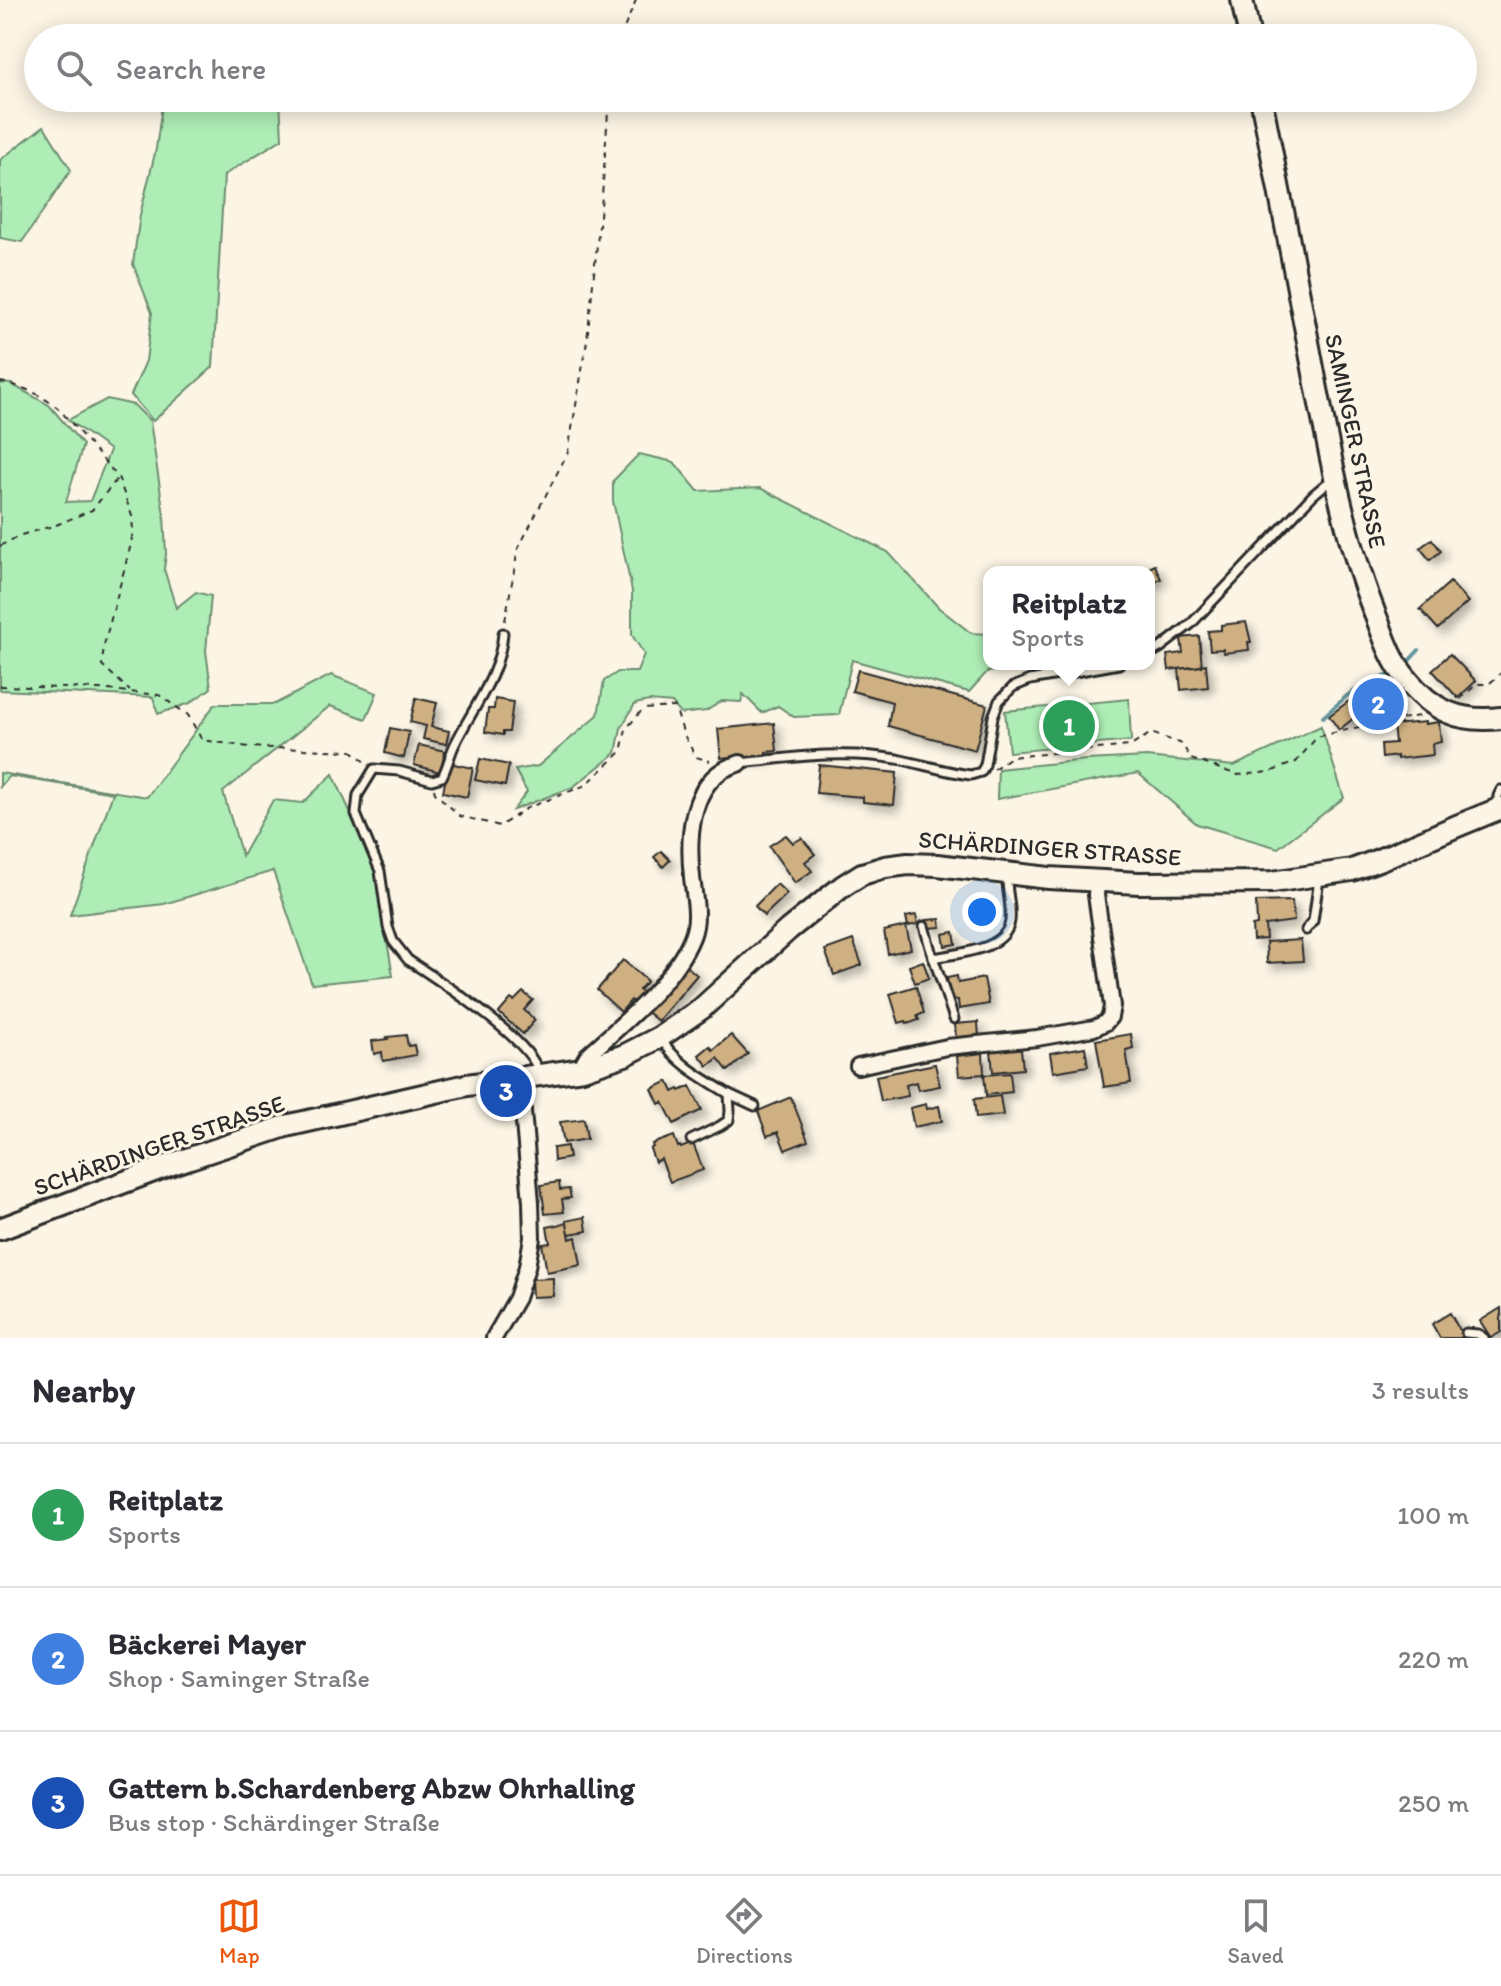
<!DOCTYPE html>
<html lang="en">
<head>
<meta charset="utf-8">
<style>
	:root { --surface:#fff; --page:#f7f7f7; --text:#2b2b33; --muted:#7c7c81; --line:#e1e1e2; --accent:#ea580c }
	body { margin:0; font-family:Itim,sans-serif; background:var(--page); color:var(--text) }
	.you { position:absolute; left:982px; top:912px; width:28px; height:28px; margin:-20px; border:6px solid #fff; border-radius:50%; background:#1a73e8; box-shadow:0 0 0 12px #1a73e833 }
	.badge { display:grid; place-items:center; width:52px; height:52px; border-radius:50%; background:var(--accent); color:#fff; font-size:26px; font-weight:700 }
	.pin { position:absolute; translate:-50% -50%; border:4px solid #fff; box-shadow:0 2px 8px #0006 }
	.popup { position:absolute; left:983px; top:566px; width:172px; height:104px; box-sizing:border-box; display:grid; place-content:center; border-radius:16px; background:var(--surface); filter:drop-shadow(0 2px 6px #0005); font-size:26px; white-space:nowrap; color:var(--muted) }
	.popup b { font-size:30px; color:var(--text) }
	.popup::after { content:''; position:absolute; left:50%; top:100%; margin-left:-16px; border:16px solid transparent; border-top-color:var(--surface) }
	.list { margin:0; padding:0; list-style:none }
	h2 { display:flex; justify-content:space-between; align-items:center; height:104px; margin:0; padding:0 32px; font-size:34px }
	h2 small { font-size:26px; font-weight:400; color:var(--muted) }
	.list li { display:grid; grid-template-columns:52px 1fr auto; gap:24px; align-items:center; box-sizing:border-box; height:144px; padding:0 32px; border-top:2px solid var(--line) }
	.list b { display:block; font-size:30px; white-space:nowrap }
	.list p { margin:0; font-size:26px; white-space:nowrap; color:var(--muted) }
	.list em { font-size:26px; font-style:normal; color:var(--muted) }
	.icon { flex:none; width:44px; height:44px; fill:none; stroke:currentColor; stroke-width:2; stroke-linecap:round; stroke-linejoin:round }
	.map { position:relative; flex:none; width:1501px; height:1338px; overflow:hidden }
	.search { position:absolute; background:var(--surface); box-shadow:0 4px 20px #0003; left:24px; right:24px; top:24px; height:88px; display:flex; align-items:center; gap:20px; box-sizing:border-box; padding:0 28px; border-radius:44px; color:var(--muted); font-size:30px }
	.sheet { height:536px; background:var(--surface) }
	nav { display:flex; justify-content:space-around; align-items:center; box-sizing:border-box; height:112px; border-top:2px solid var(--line); background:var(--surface); font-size:22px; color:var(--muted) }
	nav a { display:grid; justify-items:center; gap:4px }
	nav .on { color:var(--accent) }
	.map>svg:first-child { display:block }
	.green { fill:#aeeeb6; stroke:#6c8c70; stroke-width:2 }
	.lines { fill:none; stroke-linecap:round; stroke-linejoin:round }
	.stream { stroke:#66969e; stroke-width:4 }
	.building { fill:#cfb083; stroke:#2b2b2b; stroke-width:2; filter:url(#shadow) }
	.lane-casing { stroke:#2b2b2b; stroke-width:13 }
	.street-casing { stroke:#2b2b2b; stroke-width:20 }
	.secondary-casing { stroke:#2b2b2b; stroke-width:26 }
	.path { stroke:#2b2b2b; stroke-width:2; stroke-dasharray:6 6; stroke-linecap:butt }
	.lane { stroke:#fcf5e5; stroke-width:7 }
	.street { stroke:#fcf5e5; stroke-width:14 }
	.secondary { stroke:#fcf5e5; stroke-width:20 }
	.labels { text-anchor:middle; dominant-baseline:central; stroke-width:6; stroke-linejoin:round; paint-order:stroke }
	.street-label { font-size:24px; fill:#2b2b2b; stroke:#fcf5e5 }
</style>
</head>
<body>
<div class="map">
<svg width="1501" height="1338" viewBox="0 0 1501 1338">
	<defs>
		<filter id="shadow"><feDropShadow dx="5.5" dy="5.5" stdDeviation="4" flood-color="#0004"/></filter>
	</defs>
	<rect width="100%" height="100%" fill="#fcf5e5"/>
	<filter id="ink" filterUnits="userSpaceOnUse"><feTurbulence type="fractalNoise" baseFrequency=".0125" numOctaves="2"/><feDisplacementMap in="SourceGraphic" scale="16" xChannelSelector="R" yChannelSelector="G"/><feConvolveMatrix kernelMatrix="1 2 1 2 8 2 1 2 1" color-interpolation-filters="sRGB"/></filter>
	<g filter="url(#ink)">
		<!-- green -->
		<g class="green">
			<path d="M163,98H280L282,139L224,175L213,367L153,421L131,395L146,361L152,313L133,264L140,215L156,149Z"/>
			<path d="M44,126L71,170L22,242L0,238V160Z"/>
			<path d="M0,383L11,384L49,405L83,445L66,502L90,501L110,450L68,420L107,399L134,405L150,421L164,515L166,554L164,569L176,608L196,592L211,596L206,651L211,688L190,703L158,714L153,697L0,690Z"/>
			<path d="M639,454L674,462L698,491L760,488L888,552L939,608L971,633L989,634V664H1045L1021,669L987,672L969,692L852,660L839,715L794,717L778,706L762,713L743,694L741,702L722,701L706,711L681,714L672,703L649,701L635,704L621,728L616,753L573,787L513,810L527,792L515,770L538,766L598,715L604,681L618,672H637L644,654L632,635V591L613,501V481Z"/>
			<path d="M331,675L377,693L366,719L330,706L223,792L242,856L273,800L303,803L333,774L374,864L393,976L312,984L273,871L164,904L70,915L113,793L9,776L0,787V773L147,797L215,704H275Z"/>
			<path d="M1129,699L1131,741L1009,752L1005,711Z"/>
			<path d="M1321,726L1344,798L1278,848L1197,824L1138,773L997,799L998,769L1086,760L1147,757L1234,766Z"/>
		</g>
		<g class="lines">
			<!-- stream -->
			<g class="stream">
				<path d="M1405,665L1419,650"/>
				<path d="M1323,717L1348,695L1364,685L1394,673"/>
			</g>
		</g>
		<!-- building -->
		<g class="building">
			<path d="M1432,539L1441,551L1430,560L1420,548Z"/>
			<path d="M1155,565L1161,579L1149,585V572H1140Z"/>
			<path d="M1450,582L1468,602L1438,629L1420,609Z"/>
			<path d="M1246,622L1251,642H1248L1249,650L1224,653L1223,649L1210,650L1208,631L1221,630V625Z"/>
			<path d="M1199,636L1202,666L1169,670L1167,655L1183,653L1181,638Z"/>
			<path d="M1450,654L1476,681L1458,698L1432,670Z"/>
			<path d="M1206,664L1208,687L1181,690L1179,669L1202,666V665Z"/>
			<path d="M858,670L987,705L975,750L888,726L892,702L852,691Z"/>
			<path d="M1387,688L1389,694H1393L1396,707L1392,709L1393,716L1369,720L1366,708L1339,730L1329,716L1358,694Z"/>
			<path d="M416,698L437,703L431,727L449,731L446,744L423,739L426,726L410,722Z"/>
			<path d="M495,699L513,702L509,732H503V735L485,732L488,709H494Z"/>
			<path d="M1425,722V724L1439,722L1441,742L1432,744L1433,755L1397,759V756L1382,758L1381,744L1395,743L1393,725Z"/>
			<path d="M774,723L777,751L766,752L767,757L746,759L745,755L721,758L718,729Z"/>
			<path d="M390,728L409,732L404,758L385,753Z"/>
			<path d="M419,745L445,751L440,772L414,765Z"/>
			<path d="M480,759L509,765L505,786L475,780Z"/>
			<path d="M449,763L473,768L467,797L443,792Z"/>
			<path d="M819,765L897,773L894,805L863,802V797L816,793Z"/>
			<path d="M786,835L793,843L802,838L815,854L805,862L812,871L795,883L769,846Z"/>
			<path d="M661,851L670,860L663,867L654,857Z"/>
			<path d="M777,884L787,894L764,916L755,906Z"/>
			<path d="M1292,901L1294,921L1265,925L1266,939L1253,940L1252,926L1257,925L1256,902Z"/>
			<path d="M916,915L918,924L908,926L906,917Z"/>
			<path d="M940,919L941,927L928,928L927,920Z"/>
			<path d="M906,926L911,949L888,954L884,931Z"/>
			<path d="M954,932L956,944L945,946L943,934Z"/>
			<path d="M853,940L862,965L834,975L825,950Z"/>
			<path d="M1301,940L1303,961L1267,963L1266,942Z"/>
			<path d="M623,960L647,981L639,990L643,993L635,1003L631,1000L621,1012L597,990Z"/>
			<path d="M923,961L929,978L915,983L909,966Z"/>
			<path d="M683,963L697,975L658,1021L644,1010Z"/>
			<path d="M957,976L958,983L984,978L989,1004L959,1009L958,1000L951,1001L947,978Z"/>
			<path d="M916,986L924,1013L917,1016L919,1020L907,1024L906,1021L899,1023L890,994Z"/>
			<path d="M523,992L533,1000L524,1010L535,1020L523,1034L499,1013L511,999L514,1001Z"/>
			<path d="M978,1022L979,1038L956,1040L955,1024Z"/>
			<path d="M1131,1034L1133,1048L1126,1050L1131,1083L1104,1087L1096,1040Z"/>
			<path d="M406,1035L408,1046L414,1045L416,1055L383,1061L382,1052L374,1054L372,1041L388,1039L387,1037Z"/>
			<path d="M731,1035L748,1054L728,1071L718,1058L708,1066L699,1055L710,1046L713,1050Z"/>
			<path d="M1085,1047L1088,1066L1053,1072L1050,1053Z"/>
			<path d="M1021,1048L1023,1069L993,1072L991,1051Z"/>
			<path d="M983,1053L984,1074L959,1076L957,1056Z"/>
			<path d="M935,1064L940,1086L918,1090L916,1082L906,1085L908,1096L881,1101L876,1076Z"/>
			<path d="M1010,1073L1012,1092L986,1095L984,1075Z"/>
			<path d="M668,1081L673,1092L679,1089L680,1091L690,1086L702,1110L674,1124L663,1102L659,1104L652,1089Z"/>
			<path d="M1000,1096L1003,1115L976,1118L974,1099Z"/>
			<path d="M791,1097L808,1141L785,1150L778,1132L767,1136L758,1111Z"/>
			<path d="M926,1104L927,1109L939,1106L942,1121L914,1127L910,1108Z"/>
			<path d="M584,1119L587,1139L564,1143L560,1122Z"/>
			<path d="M674,1136L678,1147L680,1146L681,1148L693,1143L703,1170L670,1182L661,1159L655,1162L650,1149L653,1147L652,1144Z"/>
			<path d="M567,1146L569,1158L554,1161L553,1148Z"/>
			<path d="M559,1182L560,1190L569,1189L571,1198L562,1199L564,1212L545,1214L541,1185Z"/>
			<path d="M585,1217L587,1231L569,1234L566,1221Z"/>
			<path d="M567,1223L570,1239L576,1237L581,1265L547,1272L542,1244L550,1243L547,1227Z"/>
			<path d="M553,1278V1296L532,1297L531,1279Z"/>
			<path d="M1501,1308V1332L1491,1338L1480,1321Z"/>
			<path d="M1450,1313L1464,1338H1440L1432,1324Z"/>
		</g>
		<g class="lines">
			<!-- lane casing -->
			<g class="lane-casing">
				<g id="lane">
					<path d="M503,633C500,675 474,706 456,742C450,753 448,766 442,777L432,780L399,771L374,769L358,795L356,814L380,871L388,927L393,941L408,960C437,979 534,1041 539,1074"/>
					<path d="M1149,654L1160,648L1191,624L1313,495L1326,484L1333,481"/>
					<path d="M741,763C795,757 843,750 897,759C922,764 946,772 971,775L981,772L985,765L993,717L999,701L1013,687L1030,680L1119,664"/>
					<path d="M1497,808L1498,796L1501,790"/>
					<path d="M924,926L931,951L954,1019"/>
					<path d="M1306,930L1313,921L1319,879"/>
					<path d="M933,958C957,953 1006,951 1010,921C1012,906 1006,891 1007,875"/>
					<path d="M661,1039C678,1065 703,1078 729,1094L730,1111L729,1120L720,1126L691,1140"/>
					<path d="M729,1094L755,1106"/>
					<path d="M1466,1333L1478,1334L1484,1338"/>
				</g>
			</g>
			<!-- street casing -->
			<g class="street-casing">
				<g id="street">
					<path d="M858,1066L947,1047L1037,1038L1094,1028L1105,1023L1110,1017L1112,1006L1096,895L1097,882"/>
					<path d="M583,1069L584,1061L587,1056C622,1024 674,982 692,937C700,917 694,898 692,877C688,842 689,791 723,770C728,767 735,765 740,763"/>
					<path d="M494,1338L517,1298L527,1267L532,1238L531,1202L520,1077"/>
				</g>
			</g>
			<!-- secondary casing -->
			<g class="secondary-casing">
				<g id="secondary">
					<path d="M1242,0L1250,38"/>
					<path d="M1261,98C1280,193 1298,289 1316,384C1332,466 1347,546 1379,624C1386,643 1393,662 1406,678C1432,711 1460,723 1501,718"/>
					<path d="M0,1229L175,1163L286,1126L467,1085L583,1069L625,1055L660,1037L701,1009L789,929L843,886L862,874L885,867L908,864L937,865L1049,878L1139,883L1272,882L1352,870L1381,859L1457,826L1501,808"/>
				</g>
			</g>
			<!-- path -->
			<g class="path">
				<path d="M620,38L636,0"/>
				<path d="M0,382C23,386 42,395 60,410L118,477L132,516L133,531L131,544L104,645L102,665L130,691"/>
				<path d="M0,546L21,535L56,525L92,510L117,479"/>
				<path d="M505,621L518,549L568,452L587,341L602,196L609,98"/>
				<path d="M0,686L99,689L159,695L188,715L202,740L249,747L352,751L367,763"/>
				<path d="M1460,699L1477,684H1489L1501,673"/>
				<path d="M994,769L1010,757L1131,746L1151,733L1182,744L1191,759L1238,775L1270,772L1296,762L1317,737L1371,724L1419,716"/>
				<path d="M434,789L435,793L460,816L500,826L527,808L586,785L621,752L626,729L643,709L675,707L684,735L696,757L710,761"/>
			</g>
			<!-- lane -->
			<use href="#lane" class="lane"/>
			<!-- street -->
			<use href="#street" class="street"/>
			<!-- secondary -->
			<use href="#secondary" class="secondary"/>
		</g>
	</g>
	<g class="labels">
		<!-- street labels -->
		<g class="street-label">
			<text transform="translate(1356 441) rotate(78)">SAMINGER STRASSE</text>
			<text transform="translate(1050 848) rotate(4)">SCHÄRDINGER STRASSE</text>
			<text transform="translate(159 1145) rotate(-19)">SCHÄRDINGER STRASSE</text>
		</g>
	</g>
</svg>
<div class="you"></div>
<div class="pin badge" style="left:1069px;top:726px;background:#2e9e5b">1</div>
<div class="popup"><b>Reitplatz</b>Sports</div>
<div class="pin badge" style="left:1378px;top:704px;background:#3f7fe0">2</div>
<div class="pin badge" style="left:506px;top:1091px;background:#1a4fb4">3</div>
<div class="search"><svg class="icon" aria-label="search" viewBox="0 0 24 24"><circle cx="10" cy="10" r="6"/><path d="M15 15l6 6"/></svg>Search here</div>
</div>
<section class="sheet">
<h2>Nearby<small>3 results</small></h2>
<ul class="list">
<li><span class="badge" style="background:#2e9e5b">1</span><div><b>Reitplatz</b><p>Sports</p></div><em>100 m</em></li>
<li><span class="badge" style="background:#3f7fe0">2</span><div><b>Bäckerei Mayer</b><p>Shop · Saminger Straße</p></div><em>220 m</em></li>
<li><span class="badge" style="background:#1a4fb4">3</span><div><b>Gattern b.Schardenberg Abzw Ohrhalling</b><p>Bus stop · Schärdinger Straße</p></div><em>250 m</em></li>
</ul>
</section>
<nav>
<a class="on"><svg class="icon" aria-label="map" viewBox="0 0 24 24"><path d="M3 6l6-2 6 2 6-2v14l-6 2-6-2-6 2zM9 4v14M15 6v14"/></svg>Map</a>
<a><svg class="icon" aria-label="directions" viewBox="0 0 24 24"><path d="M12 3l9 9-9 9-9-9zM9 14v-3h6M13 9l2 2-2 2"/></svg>Directions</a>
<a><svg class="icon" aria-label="saved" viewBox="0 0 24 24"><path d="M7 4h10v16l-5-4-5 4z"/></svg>Saved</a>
</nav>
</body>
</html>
